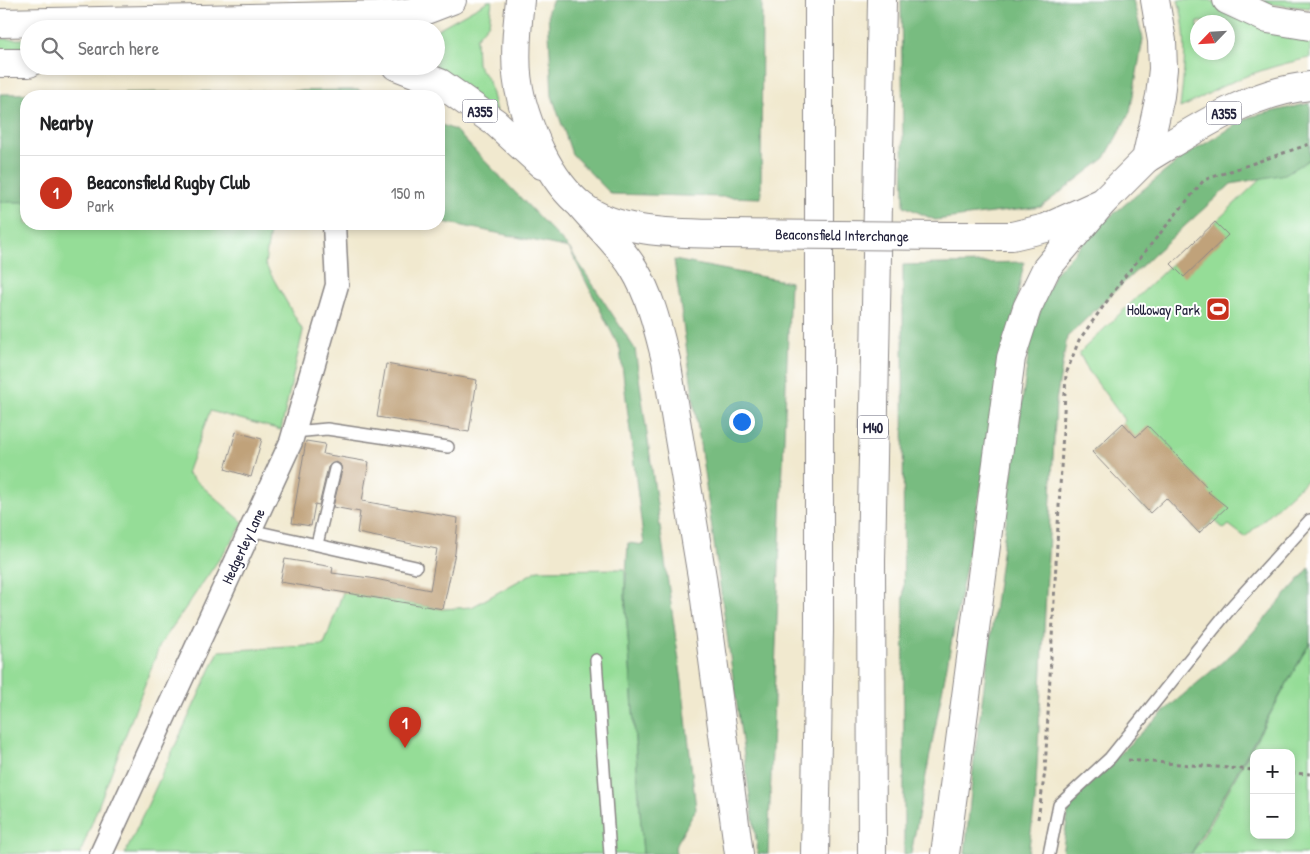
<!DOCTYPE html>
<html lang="en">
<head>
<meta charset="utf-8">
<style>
	:root { --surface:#fff; --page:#f6f6f6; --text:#202124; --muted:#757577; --line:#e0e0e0; --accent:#c8321e }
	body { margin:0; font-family:"Patrick Hand",sans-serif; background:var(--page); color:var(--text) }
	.controls { position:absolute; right:15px; bottom:15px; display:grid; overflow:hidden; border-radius:10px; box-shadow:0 2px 8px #0003 }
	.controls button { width:45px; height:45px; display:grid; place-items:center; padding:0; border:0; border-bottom:1px solid var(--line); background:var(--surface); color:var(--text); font:25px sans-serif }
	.compass { position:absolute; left:1190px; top:15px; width:45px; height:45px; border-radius:50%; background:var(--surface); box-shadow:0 2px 8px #0003; rotate:245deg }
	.you { position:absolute; left:741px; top:421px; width:18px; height:18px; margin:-12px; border:4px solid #fff; border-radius:50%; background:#1a73e8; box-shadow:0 0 0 8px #1a73e833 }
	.badge { display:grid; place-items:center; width:32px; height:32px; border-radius:50%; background:var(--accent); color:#fff; font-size:16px; font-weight:700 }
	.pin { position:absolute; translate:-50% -41px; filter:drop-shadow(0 1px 2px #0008) }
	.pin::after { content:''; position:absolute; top:26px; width:18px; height:15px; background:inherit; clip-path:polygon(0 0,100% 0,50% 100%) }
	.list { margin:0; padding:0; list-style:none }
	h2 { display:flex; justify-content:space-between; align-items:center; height:65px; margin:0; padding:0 20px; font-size:21px }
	h2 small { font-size:16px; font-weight:400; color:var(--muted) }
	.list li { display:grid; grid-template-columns:32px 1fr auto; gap:15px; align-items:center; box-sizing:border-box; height:75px; padding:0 20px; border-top:1px solid var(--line) }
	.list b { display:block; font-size:19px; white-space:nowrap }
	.list p { margin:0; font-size:16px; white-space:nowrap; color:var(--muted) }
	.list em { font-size:16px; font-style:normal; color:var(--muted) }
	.icon { flex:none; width:28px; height:28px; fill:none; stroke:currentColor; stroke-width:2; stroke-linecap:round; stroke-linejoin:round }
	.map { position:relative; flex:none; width:1310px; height:854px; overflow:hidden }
	.search { position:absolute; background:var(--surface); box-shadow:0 2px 8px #0003; left:20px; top:20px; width:425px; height:55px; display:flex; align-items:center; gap:12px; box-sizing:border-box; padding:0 18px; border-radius:28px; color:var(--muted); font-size:19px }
	.panel { position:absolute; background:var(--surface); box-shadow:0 2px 8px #0003; left:20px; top:90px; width:425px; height:140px; border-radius:20px }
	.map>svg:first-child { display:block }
	.green { fill:#95dd97; stroke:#5c8069; fill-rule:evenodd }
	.forest { fill:#78bc80; stroke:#4d6f5e }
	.building { fill:#c0a27a }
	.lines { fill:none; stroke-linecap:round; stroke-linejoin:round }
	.service-casing { stroke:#8a8685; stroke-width:14 }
	.minor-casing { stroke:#8a8685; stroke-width:25 }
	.primary-casing { stroke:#8a8685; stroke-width:30 }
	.trunk-casing { stroke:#8a8685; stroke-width:30 }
	.motorway-casing { stroke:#8a8685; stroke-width:30 }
	.path { stroke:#8a8685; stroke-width:3; stroke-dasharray:4 4; stroke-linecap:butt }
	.service { stroke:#fff; stroke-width:11 }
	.minor { stroke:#fff; stroke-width:22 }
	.primary { stroke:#fff; stroke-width:28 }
	.trunk { stroke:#fff; stroke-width:28 }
	.motorway { stroke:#fff; stroke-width:28 }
	.trunk-bridge-casing { stroke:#8a8685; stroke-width:30; stroke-linecap:butt }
	.trunk-bridge { stroke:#fff; stroke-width:28 }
	.labels { text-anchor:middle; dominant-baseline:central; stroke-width:4; stroke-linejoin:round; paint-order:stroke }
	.shield { fill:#fff; stroke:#646476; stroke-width:1 }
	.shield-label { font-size:14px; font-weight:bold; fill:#22223b }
	.street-label { font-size:15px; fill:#22223b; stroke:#fff }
	.poi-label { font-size:15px; fill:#22223b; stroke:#fff; text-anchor:end }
</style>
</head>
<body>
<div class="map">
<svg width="1310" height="854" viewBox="0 0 1310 854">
	<rect width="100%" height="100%" fill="#fff"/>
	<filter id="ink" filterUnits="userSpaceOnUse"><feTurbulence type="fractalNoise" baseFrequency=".02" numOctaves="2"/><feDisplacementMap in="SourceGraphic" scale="10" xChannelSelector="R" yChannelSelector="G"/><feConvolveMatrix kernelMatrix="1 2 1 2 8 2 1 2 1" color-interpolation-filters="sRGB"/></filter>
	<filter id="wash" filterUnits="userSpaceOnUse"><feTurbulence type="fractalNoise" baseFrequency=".0096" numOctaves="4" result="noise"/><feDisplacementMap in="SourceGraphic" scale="20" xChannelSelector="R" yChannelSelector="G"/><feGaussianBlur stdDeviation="1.12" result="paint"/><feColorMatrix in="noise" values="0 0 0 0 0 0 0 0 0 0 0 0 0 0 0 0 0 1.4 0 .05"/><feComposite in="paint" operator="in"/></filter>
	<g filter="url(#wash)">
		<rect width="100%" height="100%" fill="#f1e9cf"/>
		<!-- green -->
		<g class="green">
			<path d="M1178,0H1210L1266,28L1310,37V58C1279,64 1250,73 1221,87C1207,94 1195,102 1180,108C1184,71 1189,35 1178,0ZM1198,22H1228V52H1198Z"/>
			<path d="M1263,0H1310V8L1270,4Z"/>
			<path d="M488,1H492L489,23L476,38L477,64L489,81L497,116L414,66H436V30Z"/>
			<rect x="0" y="39" width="29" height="14"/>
			<path d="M1310,150V477L1245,537L1229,525L1224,529L1214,520L1199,533L1178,510L1169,495L1150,513L1092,452L1125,421L1088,370L1079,353L1274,166Z"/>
			<path d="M0,190L26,191V224H271L265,264L303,331L281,430L210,411L187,473L244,523L160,645L80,854H0Z"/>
			<path d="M625,569V594L643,854H125L219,651L324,645L343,592L443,609L472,607L538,570Z"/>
			<path d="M1310,642V854H1191L1201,840ZM1254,753H1291V835H1254Z"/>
		</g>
		<!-- forest -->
		<g class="forest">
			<path d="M553,0H762L761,198L611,194L572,154L552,96L548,10Z"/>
			<path d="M901,0H1133L1143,39L1130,112L1105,158L1041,207L935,220L904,206Z"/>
			<path d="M358,90L373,96H26V202H0V94Z"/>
			<path d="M1310,103V159L1285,174L1231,184L1154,254L1067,337L1056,401L1035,803L1028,854H965L974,761L1031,336L1054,274L1101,224L1183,157L1249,117Z"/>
			<path d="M439,124L455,130L569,248L635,349L682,682L696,809L675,847L676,854H643L625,594L628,543L644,545L620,349L569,248L439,221Z"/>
			<path d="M674,260L790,282L768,854H758Z"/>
			<path d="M1024,262L911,854H904L903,265Z"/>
			<path d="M1310,567V642L1191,854H1062L1069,807L1086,785L1170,706L1240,647Z"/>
		</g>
		<g id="blocks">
			<!-- building -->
			<g class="building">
				<path d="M1215,222L1228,235L1184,277L1171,264Z"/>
				<path d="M386,364L477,380L469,432L377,417Z"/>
				<path d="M1123,423L1136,437L1148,426L1210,490L1208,492L1227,507L1199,533L1166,498L1150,513L1092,452Z"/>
				<path d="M236,432L262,439L251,477L225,469Z"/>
				<path d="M306,441L325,444L323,454L369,462L362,501L458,518L455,553L443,609L280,582L285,559L333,567L332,573L370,578L430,590L437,549L357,533L360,512L333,507L342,470L340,464L336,462L328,467L319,505L315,504L311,526L292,523Z"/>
			</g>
		</g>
	</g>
	<g filter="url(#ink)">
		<use href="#blocks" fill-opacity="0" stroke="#8a8685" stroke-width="1"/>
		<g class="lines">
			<!-- service casing -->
			<g class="service-casing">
				<g id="service">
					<path d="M294,432L327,429L448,447"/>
					<path d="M250,530L416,567"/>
					<path d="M317,544L335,469"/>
					<path d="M596,660L610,854"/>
					<path d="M1049,854L1059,805L1110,758L1233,605L1310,520"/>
				</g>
			</g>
			<!-- minor casing -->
			<g class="minor-casing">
				<path id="minor" d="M101,854L291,442L337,285L334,224"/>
			</g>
			<!-- primary casing -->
			<g class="primary-casing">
				<g id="primary">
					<path d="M1227,0L1268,19L1310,26"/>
					<path d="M1146,159C1196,129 1249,92 1310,86"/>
				</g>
			</g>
			<!-- trunk casing -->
			<g class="trunk-casing">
				<g id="trunk">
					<path d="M520,0C513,64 513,93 541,152C551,172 564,192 582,206C619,235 683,233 727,234"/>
					<path d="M0,23L391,15L426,10L452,0"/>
					<path d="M0,63H29"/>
					<path d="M396,66L440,83L496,123L542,165"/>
					<path d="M946,236H1012L1046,228L1103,202L1146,159L1160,96L1163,69L1162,41L1155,0"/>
				</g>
			</g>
			<!-- motorway casing -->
			<g class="motorway-casing">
				<g id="motorway">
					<path d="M582,207C599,227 621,247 634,269C651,297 658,329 666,360L702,577L739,854"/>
					<path d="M815,854L819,631V0"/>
					<path d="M872,854L871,561L882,0"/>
					<path d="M945,854L1011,358L1027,308L1046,269L1103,202"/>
				</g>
			</g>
			<!-- path -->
			<g class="path">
				<path d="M1128,760L1254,770"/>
				<path d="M1291,773L1310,774"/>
				<path d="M1038,819L1045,771L1066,374L1079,340L1125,276L1204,180L1310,144"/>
			</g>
			<!-- service -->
			<use href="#service" class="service"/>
			<!-- minor -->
			<use href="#minor" class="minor"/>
			<!-- primary -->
			<use href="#primary" class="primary"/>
			<!-- trunk -->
			<use href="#trunk" class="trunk"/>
			<!-- motorway -->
			<use href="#motorway" class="motorway"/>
			<!-- trunk-bridge casing -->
			<g class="trunk-bridge-casing">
				<path id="trunk-bridge" d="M727,234L946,236"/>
			</g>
			<!-- trunk-bridge -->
			<use href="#trunk-bridge" class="trunk-bridge"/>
		</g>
	</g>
	<!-- icons -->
	<defs>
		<g id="stadium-square" transform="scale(1.25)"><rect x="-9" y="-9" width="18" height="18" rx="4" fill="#c8321e" stroke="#fff"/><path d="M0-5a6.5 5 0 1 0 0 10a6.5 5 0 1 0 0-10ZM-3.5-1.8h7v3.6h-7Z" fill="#fff"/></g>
	</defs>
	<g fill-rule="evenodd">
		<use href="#stadium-square" x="1218" y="309"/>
	</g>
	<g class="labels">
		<!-- shield labels -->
		<g class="shield">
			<rect x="462.5" y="99.5" width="35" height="23" rx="4"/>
			<rect x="1206.5" y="101.5" width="35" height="23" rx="4"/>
			<rect x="858" y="415.5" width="30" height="23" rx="4"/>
		</g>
		<g class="shield-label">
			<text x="480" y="111">A355</text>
			<text x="1224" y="113">A355</text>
			<text x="873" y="427">M40</text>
		</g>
		<!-- street labels -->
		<g class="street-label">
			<text transform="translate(842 235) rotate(1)">Beaconsfield Interchange</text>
			<text transform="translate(243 546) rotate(-65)">Hedgerley Lane</text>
		</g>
		<!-- poi labels -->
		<g class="poi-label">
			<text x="1200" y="309">Holloway Park</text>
		</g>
	</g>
</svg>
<div class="controls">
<button>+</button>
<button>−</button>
</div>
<svg class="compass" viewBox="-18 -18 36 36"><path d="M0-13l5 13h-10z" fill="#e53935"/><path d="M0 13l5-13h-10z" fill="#757577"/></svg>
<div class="you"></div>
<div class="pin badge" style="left:405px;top:748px">1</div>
<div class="search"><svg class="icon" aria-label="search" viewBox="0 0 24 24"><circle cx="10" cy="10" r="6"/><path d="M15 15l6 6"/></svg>Search here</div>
<section class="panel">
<h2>Nearby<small></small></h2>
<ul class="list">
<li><span class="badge">1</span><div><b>Beaconsfield Rugby Club</b><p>Park</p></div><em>150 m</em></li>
</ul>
</section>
</div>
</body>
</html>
